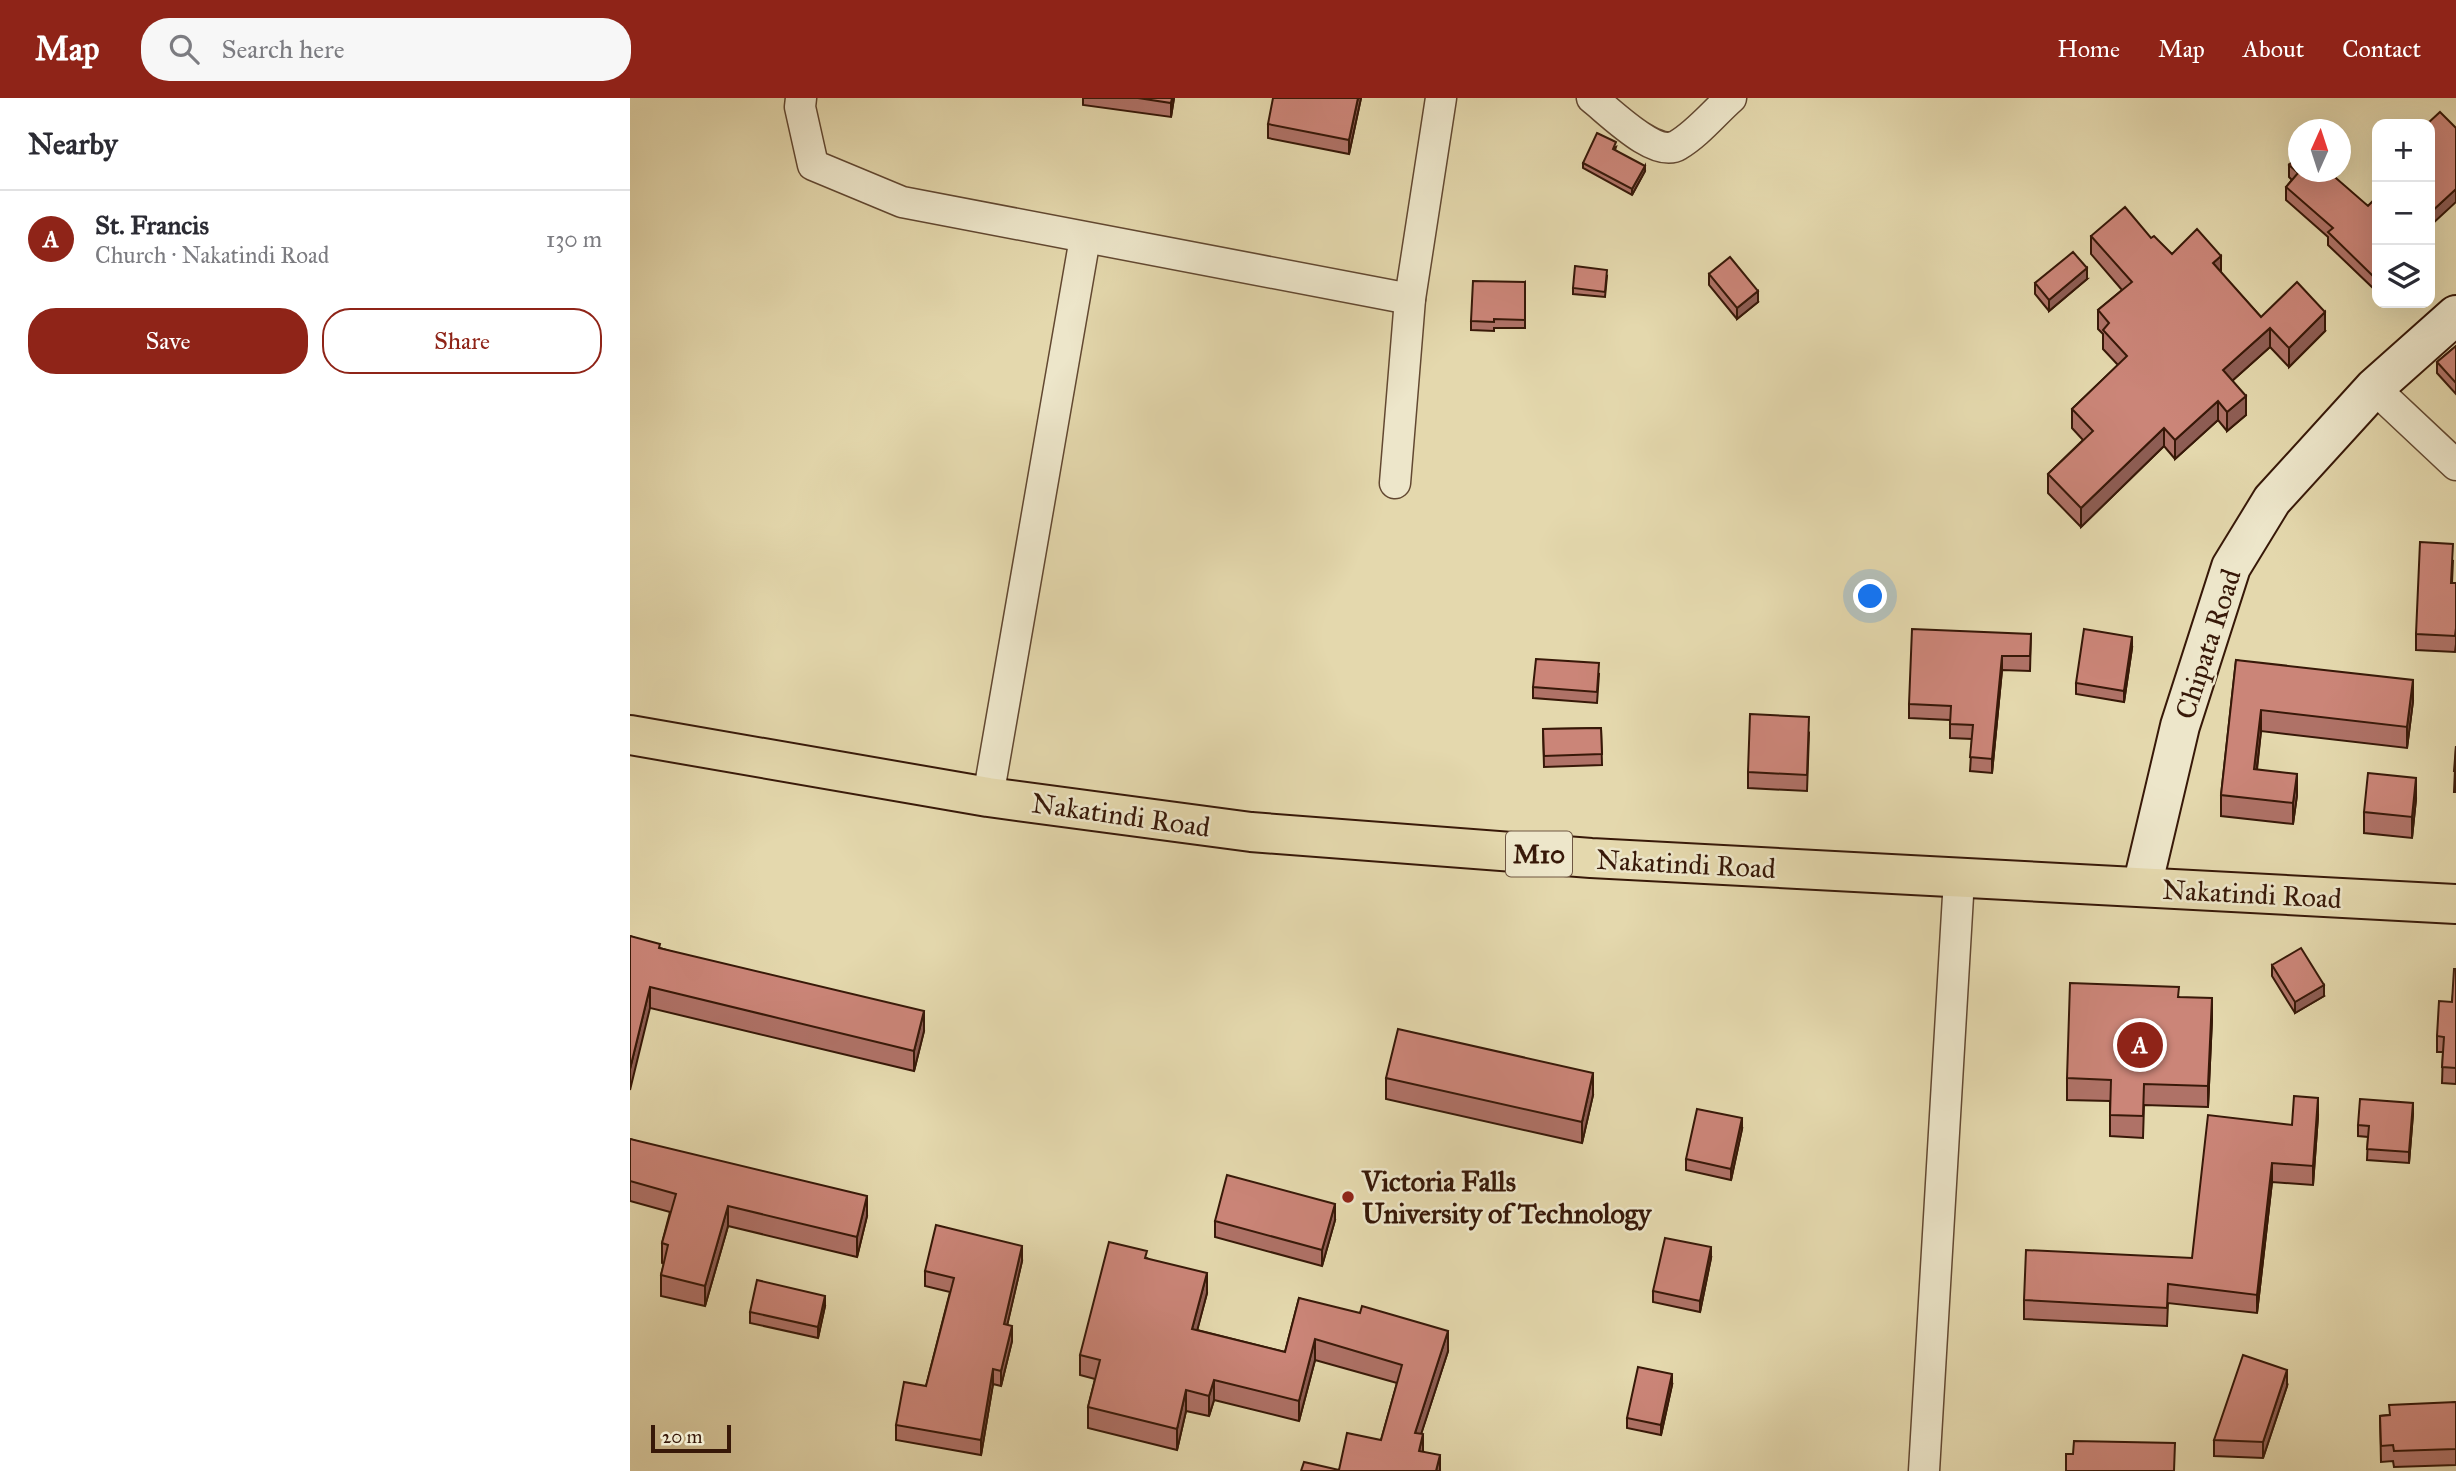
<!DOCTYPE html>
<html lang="en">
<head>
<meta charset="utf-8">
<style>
	:root { --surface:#fff; --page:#f7f7f7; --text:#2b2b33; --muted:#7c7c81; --line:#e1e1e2; --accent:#8f2418 }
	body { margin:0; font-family:"IM FELL Great Primer",serif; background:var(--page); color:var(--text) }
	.controls { position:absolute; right:21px; top:21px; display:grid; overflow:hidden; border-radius:14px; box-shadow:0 7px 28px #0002 }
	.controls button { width:63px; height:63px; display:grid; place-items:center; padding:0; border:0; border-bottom:2px solid var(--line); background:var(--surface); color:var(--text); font:35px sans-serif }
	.compass { position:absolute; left:1658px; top:21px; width:63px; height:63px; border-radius:50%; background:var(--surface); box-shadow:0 7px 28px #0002; rotate:3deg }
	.scale { position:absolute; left:21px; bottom:18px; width:80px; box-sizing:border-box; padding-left:7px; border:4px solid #371808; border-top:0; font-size:19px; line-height:24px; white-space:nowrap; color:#371808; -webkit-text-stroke:5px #ede6ca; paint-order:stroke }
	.you { position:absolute; left:1241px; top:499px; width:24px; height:24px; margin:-18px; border:5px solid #fff; border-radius:50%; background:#1a73e8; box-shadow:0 0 0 10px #1a73e833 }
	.badge { display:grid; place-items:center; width:46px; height:46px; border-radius:50%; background:var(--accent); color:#fff; font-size:23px; font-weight:700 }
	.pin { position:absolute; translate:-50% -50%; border:4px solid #fff; box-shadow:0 2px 7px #0006 }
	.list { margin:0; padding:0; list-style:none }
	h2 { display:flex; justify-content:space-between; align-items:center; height:91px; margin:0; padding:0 28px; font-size:30px }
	h2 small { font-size:23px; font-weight:400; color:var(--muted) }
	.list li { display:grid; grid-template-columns:46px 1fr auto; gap:21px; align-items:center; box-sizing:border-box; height:98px; padding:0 28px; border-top:2px solid var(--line) }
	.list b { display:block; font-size:26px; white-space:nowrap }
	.list p { margin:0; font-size:23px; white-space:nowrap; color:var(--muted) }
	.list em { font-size:23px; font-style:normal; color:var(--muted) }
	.actions { display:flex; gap:14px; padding:21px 28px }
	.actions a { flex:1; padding:16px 0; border:2px solid var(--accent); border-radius:28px; text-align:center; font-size:24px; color:var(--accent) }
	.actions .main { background:var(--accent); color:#fff }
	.icon { flex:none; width:38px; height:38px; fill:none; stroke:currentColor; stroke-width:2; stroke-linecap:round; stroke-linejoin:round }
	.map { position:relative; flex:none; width:1826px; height:1373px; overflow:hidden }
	header { display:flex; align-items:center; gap:42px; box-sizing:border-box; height:98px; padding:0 35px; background:var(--accent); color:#fff }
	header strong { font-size:33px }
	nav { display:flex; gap:38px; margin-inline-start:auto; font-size:24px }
	.search { width:490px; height:63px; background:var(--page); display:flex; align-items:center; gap:18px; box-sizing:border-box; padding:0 24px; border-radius:28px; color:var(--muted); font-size:26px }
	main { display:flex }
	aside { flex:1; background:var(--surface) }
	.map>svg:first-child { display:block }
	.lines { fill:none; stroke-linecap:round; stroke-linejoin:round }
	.street-casing { stroke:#624831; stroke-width:33 }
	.secondary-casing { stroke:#371808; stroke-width:42 }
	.highway-casing { stroke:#371808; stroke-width:42 }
	.street { stroke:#ede6ca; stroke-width:30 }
	.secondary { stroke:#ede6ca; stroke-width:38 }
	.highway { stroke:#e4d8ad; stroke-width:38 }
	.wall { fill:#af7267; stroke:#371808; stroke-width:2 }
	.shaded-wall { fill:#8e5d54; stroke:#371808; stroke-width:2 }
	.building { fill:#cb8578; stroke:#371808; stroke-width:2 }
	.poi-dot { fill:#8f2418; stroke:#ede6ca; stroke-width:2.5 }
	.labels { text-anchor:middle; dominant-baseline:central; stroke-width:5; stroke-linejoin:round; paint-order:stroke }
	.shield { fill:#ede6ca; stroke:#6e5642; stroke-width:2 }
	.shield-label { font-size:26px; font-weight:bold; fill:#371808 }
	.street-label { font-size:28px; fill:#371808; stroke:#ede6ca }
	.poi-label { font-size:28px; font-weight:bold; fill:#371808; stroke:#ede6ca; text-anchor:start }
</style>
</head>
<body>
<header>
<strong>Map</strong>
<div class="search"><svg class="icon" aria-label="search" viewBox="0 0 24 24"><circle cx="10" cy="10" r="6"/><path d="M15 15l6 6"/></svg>Search here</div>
<nav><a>Home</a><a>Map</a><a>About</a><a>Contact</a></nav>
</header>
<main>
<aside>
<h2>Nearby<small></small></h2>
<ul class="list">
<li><span class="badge">A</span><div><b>St. Francis</b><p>Church · Nakatindi Road</p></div><em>130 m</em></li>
</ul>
<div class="actions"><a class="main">Save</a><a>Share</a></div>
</aside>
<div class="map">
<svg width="1826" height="1373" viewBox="0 0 1826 1373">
	<rect width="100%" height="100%" fill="#e4d8ad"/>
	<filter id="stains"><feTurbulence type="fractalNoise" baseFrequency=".00286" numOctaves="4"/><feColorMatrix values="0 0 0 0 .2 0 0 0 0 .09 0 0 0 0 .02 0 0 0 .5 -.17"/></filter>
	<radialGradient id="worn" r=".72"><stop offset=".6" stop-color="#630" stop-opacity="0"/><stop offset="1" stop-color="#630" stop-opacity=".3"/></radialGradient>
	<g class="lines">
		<!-- street casing -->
		<g class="street-casing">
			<g id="street">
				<path d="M171,0L170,9L183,67L272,104L780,201"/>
				<path d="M962,0C980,14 1026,61 1048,47C1067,36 1084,15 1101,0"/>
				<path d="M1744,290L1826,367"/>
				<path d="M765,385L780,201L811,0"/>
				<path d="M358,699L455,140"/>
				<path d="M1294,1373L1329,781"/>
			</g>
		</g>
		<!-- secondary casing -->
		<g class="secondary-casing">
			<path id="secondary" d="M1512,789L1550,628L1601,469L1642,402L1744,290L1826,217"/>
		</g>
		<!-- highway casing -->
		<g class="highway-casing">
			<path id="highway" d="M0,637L358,699L621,734L961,760L1826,806"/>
		</g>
		<!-- street -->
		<use href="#street" class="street"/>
		<!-- secondary -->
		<use href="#secondary" class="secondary"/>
		<!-- highway -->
		<use href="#highway" class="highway"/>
	</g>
	<!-- wall -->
	<g class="wall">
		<path d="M453,0H544L541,19L453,7Z"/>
		<path d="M731,0L719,56L638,40V26Z"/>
		<path d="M986,49L985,52L1015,73L1002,97L953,70V65Z"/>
		<path d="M1659,67L1738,108L1747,99V188L1744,191L1698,147V139L1656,102V89L1662,82L1659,79Z"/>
		<path d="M1461,138L1521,140L1542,156L1591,175L1631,219L1695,233L1659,269L1640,249L1602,283L1616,317L1597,333L1588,322L1545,361L1534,348L1451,429L1418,395V376L1453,342L1442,330V311L1488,267L1473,251V236L1468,231V212L1492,192L1461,156Z"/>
		<path d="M1079,176L1128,204L1107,221L1079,187Z"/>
		<path d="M977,178L975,199L943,196V190Z"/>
		<path d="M1457,181L1419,213L1405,196V185Z"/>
		<path d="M895,184V230H864V233L841,232V223Z"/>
		<path d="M1826,248V296L1807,275V264Z"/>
		<path d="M1823,462L1822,485H1826V546L1825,554L1786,552V536Z"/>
		<path d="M1401,536L1400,573L1372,572L1362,675L1340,673L1342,641L1320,640V622L1279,620V606Z"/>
		<path d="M1502,550L1494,604L1446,596V585Z"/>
		<path d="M1606,562L1783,603L1777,650L1631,633L1627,672L1667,697L1663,726L1591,718V697Z"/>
		<path d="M969,576L967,605L903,600V589Z"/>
		<path d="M971,630L972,667L914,669L913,631Z"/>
		<path d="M1179,635L1177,693L1118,690V674Z"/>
		<path d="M1826,648V694H1824Z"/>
		<path d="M1786,701L1782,740L1734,735V714Z"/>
		<path d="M0,838L30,850L294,933L284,973L20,910Z"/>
		<path d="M1642,867L1694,898L1665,915L1642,878Z"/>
		<path d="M1826,871V986L1812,985L1813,954H1807V938L1822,904Z"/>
		<path d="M1549,899L1582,921L1578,1009L1514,1007L1513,1040L1480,1038V1003L1437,1002V980Z"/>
		<path d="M756,980L963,997L952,1045L756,1001Z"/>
		<path d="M1783,1016L1779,1065L1737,1062L1738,1039L1728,1038V1027Z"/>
		<path d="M1688,1018L1683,1087L1642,1084L1627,1215L1538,1205L1537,1228L1394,1221V1202L1562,1160L1662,1027Z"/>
		<path d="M1112,1031L1101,1082L1056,1072V1061Z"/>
		<path d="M0,1041L237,1118L227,1159L98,1128L75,1208L31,1198V1177L34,1166L32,1165V1145L40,1114L0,1103Z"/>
		<path d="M705,1122L692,1168L585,1139V1123Z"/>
		<path d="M517,1160L577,1195L567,1232L655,1254L669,1200L818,1253L791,1336L793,1353L810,1373L709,1372L751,1342L767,1285L685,1262L669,1323L584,1302L579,1318L556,1313L547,1352L458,1330V1309L465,1281L450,1277V1257Z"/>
		<path d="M1081,1160L1070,1214L1023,1204V1193Z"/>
		<path d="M392,1163L377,1227L382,1243L371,1288L363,1286L351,1357L266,1342V1327L296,1288L320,1194L295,1188V1173Z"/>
		<path d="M195,1208L188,1240L120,1225V1214Z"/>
		<path d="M1042,1287L1031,1337L997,1330V1320Z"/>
		<path d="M1657,1288L1633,1360L1584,1358V1342Z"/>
		<path d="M1826,1304V1367L1764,1369L1763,1363L1751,1364L1750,1318L1759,1317Z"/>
	</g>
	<!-- shaded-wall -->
	<g class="shaded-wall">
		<path d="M542,0H544L541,19V5Z"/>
		<path d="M728,0H731L719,56V42Z"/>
		<path d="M1015,68V73L1002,97V91Z"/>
		<path d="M1826,91V104L1800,128V115Z"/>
		<path d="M1591,158V177L1583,165Z"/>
		<path d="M1457,170V181L1419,213V202Z"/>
		<path d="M1747,176V188L1744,191V179Z"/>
		<path d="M1128,193V204L1107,221V210Z"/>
		<path d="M1695,214V233L1659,269V250Z"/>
		<path d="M1640,230V249L1593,291V272Z"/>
		<path d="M1616,298V317L1597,333V314Z"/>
		<path d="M1588,303V322L1545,361V342Z"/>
		<path d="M1534,330V348L1451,429V410Z"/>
		<path d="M1502,539V550L1494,604V593Z"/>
		<path d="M1372,558V572L1362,675V661Z"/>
		<path d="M1783,582V603L1777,650V629Z"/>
		<path d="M1631,612V633L1624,693V671Z"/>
		<path d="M1667,676V697L1663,726V705Z"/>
		<path d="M1786,680V701L1782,740V719Z"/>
		<path d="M1694,887V898L1665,915V904Z"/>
		<path d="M20,889V910L0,992V971Z"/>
		<path d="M1582,900V921L1578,1009V988Z"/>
		<path d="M294,913V933L284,973V953Z"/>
		<path d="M963,975V997L952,1045V1024Z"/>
		<path d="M1688,1000V1018L1683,1087V1068Z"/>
		<path d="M1783,1005V1016L1779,1065V1054Z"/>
		<path d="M1112,1020V1031L1101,1082V1071Z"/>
		<path d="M1642,1065V1084L1627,1215V1197Z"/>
		<path d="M237,1098V1118L227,1159V1139Z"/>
		<path d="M705,1106V1122L692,1168V1152Z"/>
		<path d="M98,1108V1128L75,1208V1188Z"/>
		<path d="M392,1148V1163L374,1241V1226Z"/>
		<path d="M1081,1149V1160L1070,1214V1203Z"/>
		<path d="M577,1175V1195L562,1252V1231Z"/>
		<path d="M195,1198V1208L188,1240V1229Z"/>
		<path d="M382,1228V1243L371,1288V1273Z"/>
		<path d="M818,1233V1253L785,1355V1335Z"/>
		<path d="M685,1241V1262L669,1323V1303Z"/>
		<path d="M363,1271V1286L351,1357V1342Z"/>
		<path d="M1657,1272V1288L1633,1360V1344Z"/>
		<path d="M1042,1276V1287L1031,1337V1327Z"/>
		<path d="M584,1282V1302L579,1318V1298Z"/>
		<path d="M556,1292V1313L547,1352V1331Z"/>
		<path d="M793,1336V1357L789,1353Z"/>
		<path d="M810,1357V1373H806Z"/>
	</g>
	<!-- building -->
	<g class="building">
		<path d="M508,0H542L541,5Z"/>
		<path d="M643,0H728L719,42L638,26Z"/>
		<path d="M1810,14L1826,30V91L1800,115V26H1797Z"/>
		<path d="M967,35L986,44L983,51L1015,68L1002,91L953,65Z"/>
		<path d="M1669,56V74H1699L1738,108L1747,99V176L1744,179L1698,134L1703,130L1656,89L1668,75L1659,67Z"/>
		<path d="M1495,109L1521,140L1524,138L1542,156L1567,131L1591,158L1583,165L1631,219L1667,184L1695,214L1659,250L1640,230L1593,272L1616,298L1597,314L1588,303L1545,342L1534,330L1451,410L1418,376L1463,333L1442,311L1497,258L1473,232L1479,225L1468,212L1502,184L1461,138Z"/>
		<path d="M1443,154L1457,170L1419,202L1405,185Z"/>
		<path d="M1100,159L1128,193L1107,210L1079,176Z"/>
		<path d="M945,168L977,172L975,194L943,190Z"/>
		<path d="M843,183L895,184V222L864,221V224L841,223Z"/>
		<path d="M1826,248V285L1807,264Z"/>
		<path d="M1790,444L1823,446L1821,485H1826V530L1825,538L1786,536Z"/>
		<path d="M1282,531L1401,536L1400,558H1372L1362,661L1340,659L1343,627L1320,626L1321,608L1279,606Z"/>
		<path d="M1454,531L1502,539L1494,593L1446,585Z"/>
		<path d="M906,561L969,565L967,594L903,589Z"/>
		<path d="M1606,562L1783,582L1777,629L1631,612L1624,671L1667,676L1663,705L1591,697Z"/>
		<path d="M1120,616L1179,619L1177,677L1118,674Z"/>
		<path d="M971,630L972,656L914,658L913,631Z"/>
		<path d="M1826,648V673H1824Z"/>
		<path d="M1738,675L1786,680L1782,719L1734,714Z"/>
		<path d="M0,838L30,846L29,850L294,913L284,953L20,889L0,971Z"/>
		<path d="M1671,850L1694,887L1665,904L1642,867Z"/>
		<path d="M1824,871H1826V970L1812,969L1814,939L1807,938L1809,903L1822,904Z"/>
		<path d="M1440,885L1549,889L1548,899L1582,900L1578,988L1514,986L1513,1018L1480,1017L1481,982L1437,980Z"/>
		<path d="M768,931L963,975L952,1024L756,980Z"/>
		<path d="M1664,998L1688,1000L1683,1068L1642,1065L1627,1197L1538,1186L1537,1210L1394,1202L1396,1152L1562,1160L1578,1017L1662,1027Z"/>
		<path d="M1730,1001L1783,1005L1779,1054L1737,1051L1739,1028L1728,1027Z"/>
		<path d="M1067,1011L1112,1020L1101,1071L1056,1061Z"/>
		<path d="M0,1041L237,1098L227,1139L98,1108L75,1188L31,1177L38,1147L32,1145L46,1096L0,1083Z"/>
		<path d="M597,1077L705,1106L692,1152L585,1123Z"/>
		<path d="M306,1127L392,1148L374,1226L382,1228L371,1273L363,1271L351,1342L266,1327L274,1284L296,1288L324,1180L295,1173Z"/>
		<path d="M1035,1140L1081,1149L1070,1203L1023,1193Z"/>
		<path d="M479,1144L517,1153L515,1160L577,1175L562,1231L655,1254L669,1200L730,1215L732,1208L818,1233L785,1335L793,1336L789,1353L810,1357L806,1373H671L674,1364L709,1372L717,1335L751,1342L772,1267L685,1241L669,1303L584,1282L579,1298L556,1292L547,1331L458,1309L470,1262L450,1257Z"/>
		<path d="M127,1182L195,1198L188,1229L120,1214Z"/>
		<path d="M1613,1257L1657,1272L1633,1344L1584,1342Z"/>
		<path d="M1008,1269L1042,1276L1031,1327L997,1320Z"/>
		<path d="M1826,1304V1351L1764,1353L1763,1347L1751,1348L1750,1318L1760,1317L1759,1307Z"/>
		<path d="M1444,1343L1545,1345L1544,1373H1436V1356H1443Z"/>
	</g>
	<!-- markers -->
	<circle class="poi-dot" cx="718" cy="1099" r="7"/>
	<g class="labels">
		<!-- shield labels -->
		<rect class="shield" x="876" y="733.5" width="66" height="45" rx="5"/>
		<g class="shield-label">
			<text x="909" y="756">M10</text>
		</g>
		<!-- street labels -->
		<g class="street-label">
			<text transform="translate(1578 546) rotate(-72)">Chipata Road</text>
			<text transform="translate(491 717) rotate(8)">Nakatindi Road</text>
			<text transform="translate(1056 766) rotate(3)">Nakatindi Road</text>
			<text transform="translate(1622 796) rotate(3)">Nakatindi Road</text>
		</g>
		<!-- poi labels -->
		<g class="poi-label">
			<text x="732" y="1083">Victoria Falls<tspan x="732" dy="32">University of Technology</tspan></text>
		</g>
	</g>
	<rect width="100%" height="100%" filter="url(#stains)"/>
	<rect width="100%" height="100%" fill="url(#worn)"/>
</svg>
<div class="controls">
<button>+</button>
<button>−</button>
<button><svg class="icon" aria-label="layers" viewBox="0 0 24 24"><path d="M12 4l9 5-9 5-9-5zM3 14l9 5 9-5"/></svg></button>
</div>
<svg class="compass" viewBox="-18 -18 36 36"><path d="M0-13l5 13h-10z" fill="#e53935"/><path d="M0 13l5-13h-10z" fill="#7c7c81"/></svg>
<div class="scale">20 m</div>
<div class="you"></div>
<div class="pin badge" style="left:1510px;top:947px">A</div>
</div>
</main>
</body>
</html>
